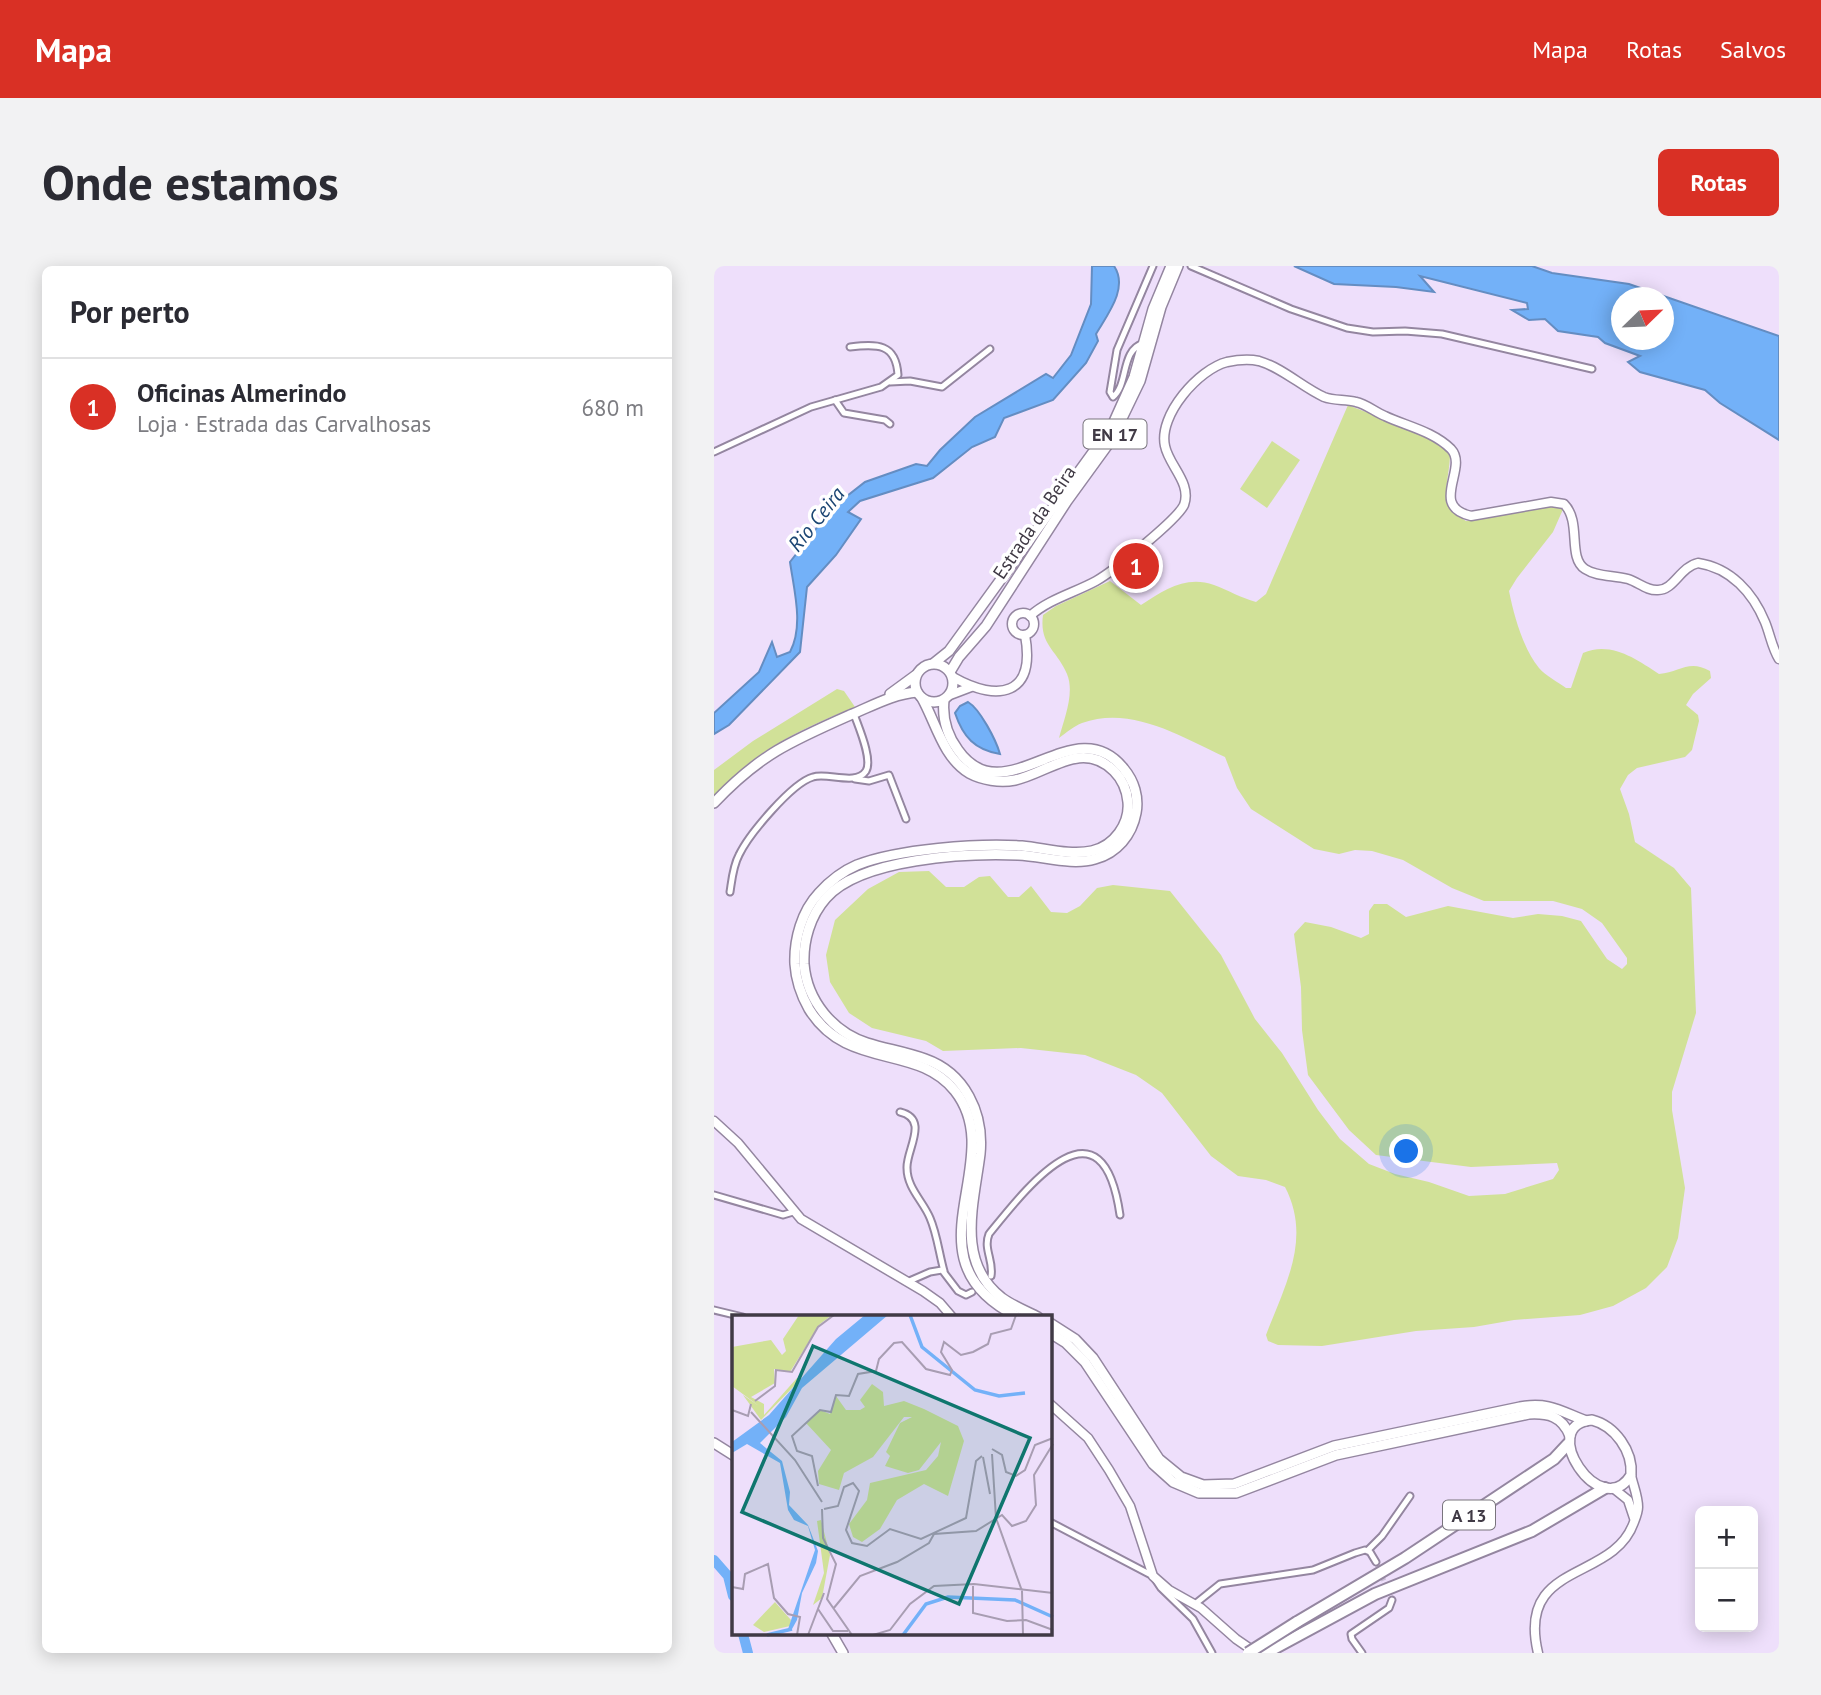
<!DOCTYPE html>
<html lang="pt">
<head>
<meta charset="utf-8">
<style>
	:root { --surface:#fff; --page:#f2f2f3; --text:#2b2b33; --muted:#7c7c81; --line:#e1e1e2; --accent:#d93025 }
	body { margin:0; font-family:"PT Sans",sans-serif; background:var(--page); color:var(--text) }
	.controls { position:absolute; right:21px; bottom:21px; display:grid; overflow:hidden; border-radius:10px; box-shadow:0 4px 18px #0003 }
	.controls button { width:63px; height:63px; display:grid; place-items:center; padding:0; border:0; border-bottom:2px solid var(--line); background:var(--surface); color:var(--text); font:35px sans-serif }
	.compass { position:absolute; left:897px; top:21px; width:63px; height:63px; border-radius:50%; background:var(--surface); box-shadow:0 4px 18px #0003; rotate:67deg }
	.you { position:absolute; left:693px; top:886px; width:24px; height:24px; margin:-18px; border:5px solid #fff; border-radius:50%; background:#1a73e8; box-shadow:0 0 0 10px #1a73e833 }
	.badge { display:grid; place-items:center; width:46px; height:46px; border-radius:50%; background:var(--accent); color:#fff; font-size:23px; font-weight:700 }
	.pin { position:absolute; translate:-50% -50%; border:4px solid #fff; box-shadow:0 2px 7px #0006 }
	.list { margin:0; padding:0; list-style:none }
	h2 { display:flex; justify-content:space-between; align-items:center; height:91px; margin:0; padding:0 28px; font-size:30px }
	h2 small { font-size:23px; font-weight:400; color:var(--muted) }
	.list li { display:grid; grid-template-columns:46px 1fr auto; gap:21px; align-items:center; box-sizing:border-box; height:98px; padding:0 28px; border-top:2px solid var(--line) }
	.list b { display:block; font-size:26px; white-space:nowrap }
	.list p { margin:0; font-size:23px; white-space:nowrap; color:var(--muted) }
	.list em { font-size:23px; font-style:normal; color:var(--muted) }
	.map { position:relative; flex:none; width:1065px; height:1387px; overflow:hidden; border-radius:10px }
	header { display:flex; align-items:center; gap:42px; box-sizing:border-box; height:98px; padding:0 35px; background:var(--accent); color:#fff }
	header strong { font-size:33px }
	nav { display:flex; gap:38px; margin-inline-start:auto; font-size:24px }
	.intro { display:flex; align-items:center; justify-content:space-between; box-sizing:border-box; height:168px; padding:0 42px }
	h1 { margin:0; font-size:49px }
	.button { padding:18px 32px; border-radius:10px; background:var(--accent); color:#fff; font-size:24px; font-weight:700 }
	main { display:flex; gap:42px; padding:0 42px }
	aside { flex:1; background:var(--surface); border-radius:10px; box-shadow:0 4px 18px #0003 }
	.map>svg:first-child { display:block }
	.green { fill:#d1e198 }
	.water { fill:#73b1f8; stroke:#648dc2; stroke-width:2; fill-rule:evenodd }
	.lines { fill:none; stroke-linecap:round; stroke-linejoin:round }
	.river { stroke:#73b1f8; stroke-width:10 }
	.street-tunnel { stroke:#cbbed7; stroke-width:5; stroke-dasharray:5 2.5; stroke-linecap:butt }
	.street-casing { stroke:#9486a0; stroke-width:9 }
	.secondary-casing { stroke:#9486a0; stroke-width:11 }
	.primary-casing { stroke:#9486a0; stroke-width:12 }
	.highway-casing { stroke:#9486a0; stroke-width:14 }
	.street { stroke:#fff; stroke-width:5 }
	.secondary { stroke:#fff; stroke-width:8 }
	.primary { stroke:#fff; stroke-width:9 }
	.highway { stroke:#fff; stroke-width:10 }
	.highway-bridge-casing { stroke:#9486a0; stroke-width:14; stroke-linecap:butt }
	.highway-bridge { stroke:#fff; stroke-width:10 }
	.labels { text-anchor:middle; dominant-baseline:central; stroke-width:7; stroke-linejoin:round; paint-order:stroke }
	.shield { fill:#fff; stroke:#79757d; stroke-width:2 }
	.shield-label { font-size:18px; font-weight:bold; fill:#403a45 }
	.street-label { font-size:19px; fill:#403a45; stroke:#fff }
	.water-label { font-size:21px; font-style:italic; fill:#1b4573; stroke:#fff }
	.inset-river { fill:none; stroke:#73b1f8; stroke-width:3.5 }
	.inset-road { fill:none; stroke:#a89db2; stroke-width:2 }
	.view { fill:#0f766e; fill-opacity:0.15; stroke:#0f766e; stroke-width:3.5 }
	.inset-edge { fill:none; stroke:#403a45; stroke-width:3.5 }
</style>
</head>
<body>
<header>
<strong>Mapa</strong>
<nav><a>Mapa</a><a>Rotas</a><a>Salvos</a></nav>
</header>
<div class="intro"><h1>Onde estamos</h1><a class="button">Rotas</a></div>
<main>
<aside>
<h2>Por perto<small></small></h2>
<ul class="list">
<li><span class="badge">1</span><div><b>Oficinas Almerindo</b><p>Loja · Estrada das Carvalhosas</p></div><em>680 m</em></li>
</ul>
</aside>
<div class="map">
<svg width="1065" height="1387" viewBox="0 0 1065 1387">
	<rect width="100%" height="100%" fill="#eedffb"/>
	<!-- green -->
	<g class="green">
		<path d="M634,139C667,153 710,161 736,187C736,217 721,237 752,255L836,239L850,241L839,266L803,312L795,325C800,350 809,382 825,402C832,410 844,416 852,422H857L869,387C897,375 922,393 945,408C966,406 975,393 996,405L997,412L979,428L972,439L984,449L985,455L978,484L971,491L923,502L914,509L906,523L915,548L921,576L960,602L977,622L982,747L958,826V844L971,922L964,972L953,1001L932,1022L899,1040L866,1049L800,1054L760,1061L702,1065L608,1080L564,1079L554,1075L552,1069C571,1019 598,973 571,921L552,914L524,910L497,890L448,827L422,809L371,789L307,782L229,785L212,775L158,762L135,747L116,716L112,689L121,654L154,623L185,606L215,605L232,621H250L265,611L276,610L294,631H305L317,620L337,646L353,647L366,640L383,622L399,619L456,625L507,689L541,753L568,787L604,844L626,873L655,898L681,908L715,916L755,930L791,928L839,913L845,904L843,897L757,901L662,889L635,864L594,809L588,764L587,721L580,668L591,656L617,661L647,672L655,668V645L660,638H673L692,651L734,640L799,652L824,648L848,650L867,655L893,693L908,703L913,698V692L888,657L868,643L839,635H770L738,622L689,594L658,585L641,584L625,588L600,583L537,543L523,522L511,491C468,471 417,439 368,457C360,460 352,467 345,472C350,453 361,427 353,408C343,384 325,379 329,349L342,340L396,315L427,339C450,324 472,309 500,319C514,324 527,332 542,336L552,328Z"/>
		<path d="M558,175L586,194L553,242L526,223Z"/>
		<path d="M123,423L130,425L141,441C85,464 40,484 0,531V504L39,475Z"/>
	</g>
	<!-- water -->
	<g class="water">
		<path d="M378,0H400C415,22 393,49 382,68L384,75L372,97L339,134L290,152L281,171L258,181L219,212L146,235L134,246L147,253L122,289L93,321L86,386L15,459L0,468V447L45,406L58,376L63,391L76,386C90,360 80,324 76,296L119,241L151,216L202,198L213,200L226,184L261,151L332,108L339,112L357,89L377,38Z"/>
		<path d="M580,0H818L838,7L915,18L1065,70V174L1006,137L991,124L926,106L914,96L926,90L891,77L884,71L844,65L831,53L815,54L798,44L814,43L813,37L706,10L720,26L682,21L620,18ZM908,32H950V74H908Z"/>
		<path d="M254,436C266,443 282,474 286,488C261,484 249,471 241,447L246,440Z"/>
	</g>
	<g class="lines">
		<!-- river -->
		<g class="river">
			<path d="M0,1294L14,1310L19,1330"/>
			<path d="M29,1368L34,1387"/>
		</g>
		<!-- street-tunnel -->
		<path class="street-tunnel" d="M662,1296L678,1334"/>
		<!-- street casing -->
		<g class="street-casing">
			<g id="street">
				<path d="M477,0L577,43L633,62L659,66L691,65L728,68L878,103"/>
				<path d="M430,77C406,84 415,118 399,131L396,126L403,84L439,0"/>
				<path d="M176,116L196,115L228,121L276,83"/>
				<path d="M121,134L130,147L171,154L176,158"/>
				<path d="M0,186L97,141L167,121L184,109C182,77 163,78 136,81"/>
				<path d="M141,513L155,515L175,509L192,553"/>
				<path d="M16,626C18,613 19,600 25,589C35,568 78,517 99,511C113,506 142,520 152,505C159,493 144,460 140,448"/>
				<path d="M186,846C216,853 192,884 193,902C193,922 209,935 216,952C223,968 225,987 230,1005"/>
				<path d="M0,929L69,949L79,946"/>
				<path d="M277,1010C280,995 269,983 275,968C313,921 388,824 406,949"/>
				<path d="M193,1016L216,1006L228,1004L244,1025L252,1029L258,1026"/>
				<path d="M0,1044L29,1051"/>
				<path d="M336,1256L439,1310L447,1322L479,1353L498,1387"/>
				<path d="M654,1284L668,1270L696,1230"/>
				<path d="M481,1338L506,1318L599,1304L641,1287L651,1284L656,1286L662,1296"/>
				<path d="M648,1387L638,1373L637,1368L675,1342L678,1334"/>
			</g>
		</g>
		<!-- secondary casing -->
		<g class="secondary-casing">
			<g id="secondary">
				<circle cx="309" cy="358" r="11"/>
				<path d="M316,350C335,333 360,327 382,315C398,306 463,254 470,239C478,217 455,200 451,180C444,149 485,103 513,96C523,94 535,93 545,95C569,102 588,121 610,131C620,135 632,133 642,136C652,138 661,146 671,150C692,160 719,165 737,183C755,202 714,240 757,250L837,236L850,238C868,256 853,291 871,303C883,311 900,309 914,313C924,316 933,325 944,324C960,324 966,301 984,297C1017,302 1039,327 1051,356C1056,368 1058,382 1065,393"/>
				<path d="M239,411C285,437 322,429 311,369"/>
				<path d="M236,429L257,421"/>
				<path d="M0,855L24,877L87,953L209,1025L226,1037L238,1051"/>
				<path d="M336,1138L374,1172L395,1204L416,1240L439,1310L455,1324L487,1342L522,1373L541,1386"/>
				<path d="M899,1222L914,1234L920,1252"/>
				<path d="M824,1387C802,1294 899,1317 920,1256C922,1251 924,1246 924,1241C924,1230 919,1219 917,1209"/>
			</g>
		</g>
		<!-- primary casing -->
		<g class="primary-casing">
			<g id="primary">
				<path d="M220,397L235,385L398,160L420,111L439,43L457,0"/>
				<circle cx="220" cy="417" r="19"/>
				<path d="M236,406L245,391L272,360L353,235L398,173L426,115L447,41L464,0"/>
				<path d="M176,428L202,409"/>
				<path d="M208,432C222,457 229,491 255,507C268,514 286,517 301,514C334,507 368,473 400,505C408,513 413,525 414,536C416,558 400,580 378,585C356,590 330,582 308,580C264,577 184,583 143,599C129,605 116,615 105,627C88,645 80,673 81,698C82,714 87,729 95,743C133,805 203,777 241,825C297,896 187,993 304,1051"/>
				<path d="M230,434C228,453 233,469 244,484C291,551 360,440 410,503C420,515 425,531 422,547C418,569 403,587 381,593C357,600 329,590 304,589C253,587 147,592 112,632C96,650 89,675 90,698C93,735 119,766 153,777C172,783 192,786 211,793C251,807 270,847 266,888C260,937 241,996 288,1032C299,1040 312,1045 324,1051"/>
				<path d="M0,537C45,489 77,475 136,449C158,440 179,428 203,426"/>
				<path d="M336,1057L361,1073L379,1092L445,1193L467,1211L489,1219L520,1218L620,1180L806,1141C835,1136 846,1145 872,1155"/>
				<path d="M336,1067L352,1077L371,1096L439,1198L459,1216L485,1227H522L622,1189L815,1148C834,1147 848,1150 856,1170"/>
				<path d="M878,1154C901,1160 919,1185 917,1209C887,1258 821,1158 878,1154Z"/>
				<path d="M0,1177L19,1189"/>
				<path d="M118,1368L129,1387"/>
			</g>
		</g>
		<!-- highway casing -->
		<g class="highway-casing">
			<g id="highway">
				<path d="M583,1356L691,1292L840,1193L854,1178"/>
				<path d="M552,1387L661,1328L818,1265L891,1222"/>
			</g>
		</g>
		<!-- street -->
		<use href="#street" class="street"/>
		<!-- secondary -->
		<use href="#secondary" class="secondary"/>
		<!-- primary -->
		<use href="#primary" class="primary"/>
		<!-- highway -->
		<use href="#highway" class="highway"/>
		<!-- highway-bridge casing -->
		<g class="highway-bridge-casing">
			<path id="highway-bridge" d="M534,1387L583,1356"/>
		</g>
		<!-- highway-bridge -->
		<use href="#highway-bridge" class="highway-bridge"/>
	</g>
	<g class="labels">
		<!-- shield labels -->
		<g class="shield">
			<rect x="369.5" y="153.5" width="63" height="29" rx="5"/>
			<rect x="729" y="1234.5" width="52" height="29" rx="5"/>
		</g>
		<g class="shield-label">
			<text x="401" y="168">EN 17</text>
			<text x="755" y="1249">A 13</text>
		</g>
		<!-- street labels -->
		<g class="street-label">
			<text transform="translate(320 256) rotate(-56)">Estrada da Beira</text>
		</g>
		<!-- water labels -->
		<g class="water-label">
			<text transform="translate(102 253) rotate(-51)">Rio Ceira</text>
		</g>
	</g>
	<!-- overview -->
	<g transform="translate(18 1049)">
		<rect width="320" height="320" fill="#eedffb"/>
		<path d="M67,0H100L88,9L58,57L42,54L43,68L19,82L32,89V100L65,63L69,64L29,105L11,80L27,91L0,71V32L39,25L50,40L54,36L51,24ZM140,69L151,77L152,91L172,86L192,94L226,111L232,126L216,181L192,169L165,185L148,214L130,227L121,222L117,209L135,185L138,168L194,155L206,141L209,127L187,155L176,158L153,151L158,141L154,137L168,108L180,102H172L141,142L112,158L107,175L87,169L86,156L99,135L74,108L88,95L98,99L104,81L114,95H128L133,92L128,85ZM89,205L98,240L90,283L81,290L92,258L85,206ZM43,287L59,305L58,311L32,317L21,310Z" fill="#d1e198"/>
		<path d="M133,0H156L70,73L54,102L28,128L50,146L58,177L57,190L76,210L86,236L84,248L70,278L65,305L60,314L55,317L83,235L76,211L62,205L56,195L48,148L15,129L0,138V127L37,100L104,24Z" fill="#73b1f8"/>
		<path class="inset-river" d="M178,0L190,32L243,75L267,81L293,78M35,320L60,314M171,320L194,289L216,282L283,285L321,302"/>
		<path class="inset-road" d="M23,86L43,71L44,55L60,57L86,12L102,0M0,95L16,101L19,89M19,97L63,145L90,187M260,134L270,140L274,157L284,161L293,155L303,130L321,123M260,139L264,203L290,276L291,320M251,142L258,179M86,171L80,141L65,136L60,121L88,95L99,97L104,80L117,81L126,59L144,56L147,44L162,28L170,27L194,54L218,60L220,55L209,37L212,27L229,40L241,37L256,29L259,19L279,14L284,0M90,194L91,223L104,249L95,284L120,320M92,194L106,191L112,172L121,168L127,176L114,215L120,228L135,231L158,214L189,224L234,203L244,146L250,141M241,271V298L275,306L294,305L321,315M0,272L11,274L13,259L36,249L42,283L56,299L68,302L65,320M86,294L101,316H116M101,294L128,261L165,247L197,228L202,219L244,216L270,200L280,211L294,206L304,190L302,160L321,129M76,320L92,278M141,320L158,315L178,289L202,271L242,269L321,278"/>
		<path class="view" d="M81,31L298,123L227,289L10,197Z"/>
		<rect width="320" height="320" class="inset-edge"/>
	</g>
</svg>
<div class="controls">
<button>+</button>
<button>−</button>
</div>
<svg class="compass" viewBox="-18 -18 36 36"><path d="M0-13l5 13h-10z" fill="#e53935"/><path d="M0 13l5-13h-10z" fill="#7c7c81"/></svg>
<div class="you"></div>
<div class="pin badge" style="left:422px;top:300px">1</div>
</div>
</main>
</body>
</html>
